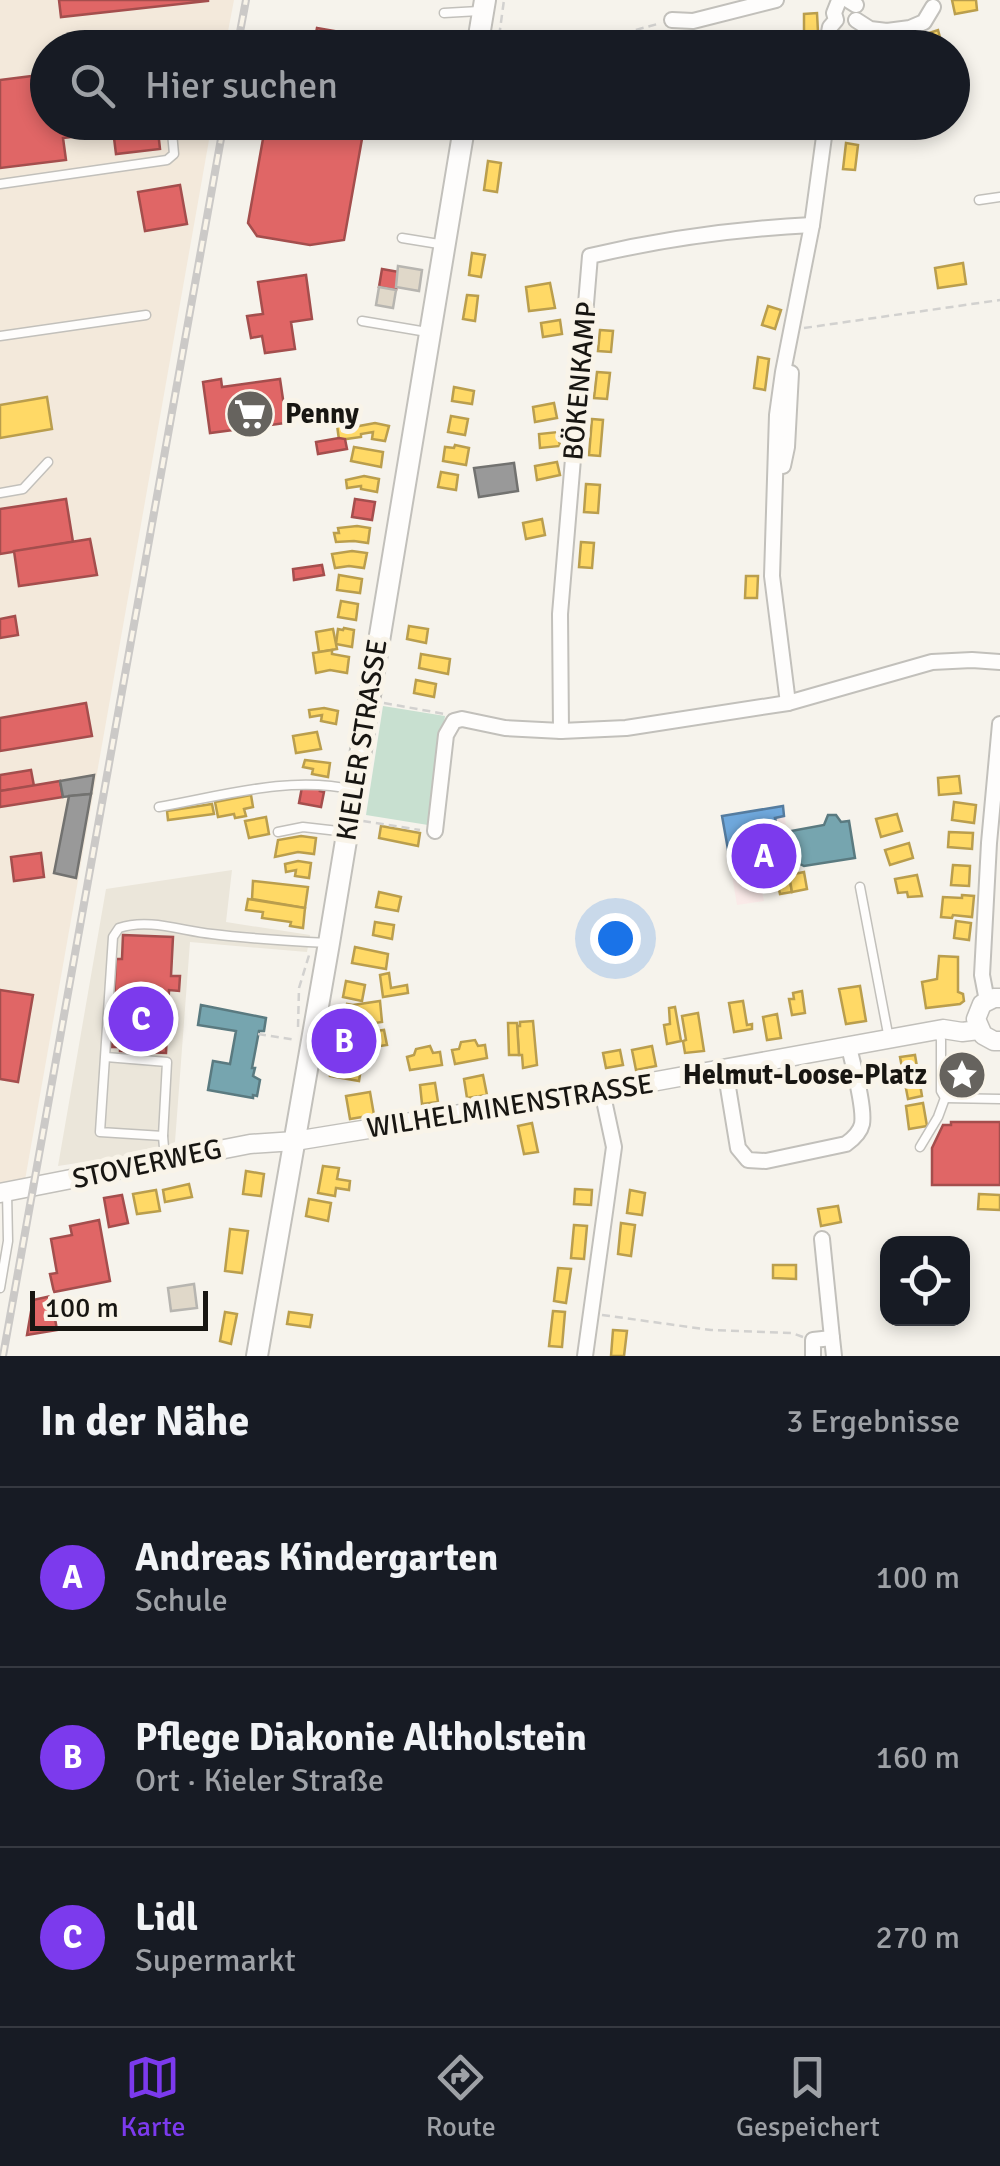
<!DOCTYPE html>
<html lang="de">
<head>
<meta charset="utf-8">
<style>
	:root { --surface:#171b24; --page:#20242c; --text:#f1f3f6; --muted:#9ea1a6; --line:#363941; --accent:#7c3aed }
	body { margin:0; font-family:Signika,sans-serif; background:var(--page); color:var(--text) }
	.controls { position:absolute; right:30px; bottom:30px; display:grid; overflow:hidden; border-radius:20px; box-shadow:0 5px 15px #0003 }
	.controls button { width:90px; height:90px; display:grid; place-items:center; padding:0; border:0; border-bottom:2px solid var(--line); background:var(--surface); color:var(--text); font:50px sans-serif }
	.scale { position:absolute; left:30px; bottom:25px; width:178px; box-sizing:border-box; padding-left:10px; border:5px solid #181612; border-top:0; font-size:28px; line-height:35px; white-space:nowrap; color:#181612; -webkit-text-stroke:8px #f9f4e9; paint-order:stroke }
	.you { position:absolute; left:615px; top:938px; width:35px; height:35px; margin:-25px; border:8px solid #fff; border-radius:50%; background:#1a73e8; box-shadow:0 0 0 15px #1a73e833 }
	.badge { display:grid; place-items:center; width:65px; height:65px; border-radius:50%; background:var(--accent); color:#fff; font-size:32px; font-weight:700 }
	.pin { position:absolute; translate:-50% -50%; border:5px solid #fff; box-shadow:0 2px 10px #0006 }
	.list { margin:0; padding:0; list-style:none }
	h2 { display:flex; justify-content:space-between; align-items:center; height:130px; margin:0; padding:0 40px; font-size:42px }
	h2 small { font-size:32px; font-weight:400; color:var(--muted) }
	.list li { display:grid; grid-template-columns:65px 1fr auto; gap:30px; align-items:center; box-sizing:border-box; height:180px; padding:0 40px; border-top:2px solid var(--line) }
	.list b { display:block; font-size:38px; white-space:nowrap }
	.list p { margin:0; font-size:32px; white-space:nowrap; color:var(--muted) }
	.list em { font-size:32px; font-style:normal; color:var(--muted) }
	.icon { flex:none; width:55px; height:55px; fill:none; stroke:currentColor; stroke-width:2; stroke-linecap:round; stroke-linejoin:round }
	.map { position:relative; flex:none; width:1000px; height:1356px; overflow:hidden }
	.search { position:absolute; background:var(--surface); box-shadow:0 5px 15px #0003; left:30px; right:30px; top:30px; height:110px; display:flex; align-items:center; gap:25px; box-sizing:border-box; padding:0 35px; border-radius:55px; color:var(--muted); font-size:38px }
	.sheet { height:670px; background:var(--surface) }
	nav { display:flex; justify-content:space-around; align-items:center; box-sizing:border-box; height:140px; border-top:2px solid var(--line); background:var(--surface); font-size:28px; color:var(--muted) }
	nav a { display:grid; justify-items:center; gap:5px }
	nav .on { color:var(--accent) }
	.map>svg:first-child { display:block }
	.built { fill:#ebe6da }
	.industrial { fill:#f3e9db }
	.education { fill:#faeae8 }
	.green { fill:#c8e0d0 }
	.homes { fill:#ffd966; stroke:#ba9e4d; stroke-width:2.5 }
	.shops { fill:#e06666; stroke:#a44e4d; stroke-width:2.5 }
	.schools { fill:#6fa8dc; stroke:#557c9f; stroke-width:2.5 }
	.public { fill:#76a5af; stroke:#5a7a80; stroke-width:2.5 }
	.industry { fill:#999; stroke:#727270; stroke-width:2.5 }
	.building { fill:#e0d8c9; stroke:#b7b5b0; stroke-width:2.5 }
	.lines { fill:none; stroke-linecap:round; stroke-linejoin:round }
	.service-casing { stroke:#c2c0bb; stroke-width:11 }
	.minor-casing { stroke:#c2c0bb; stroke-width:18 }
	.tertiary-casing { stroke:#c2c0bb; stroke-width:21 }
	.secondary-casing { stroke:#c2c0bb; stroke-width:24 }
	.path { stroke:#d2d1cf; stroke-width:2.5; stroke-dasharray:8 5; stroke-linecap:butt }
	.service { stroke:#fefdfc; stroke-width:8 }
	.minor { stroke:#fefdfc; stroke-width:14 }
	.tertiary { stroke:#fefdfc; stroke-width:18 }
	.secondary { stroke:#fefdfc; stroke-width:20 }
	.rail-casing { stroke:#cbc9c7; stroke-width:8 }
	.rail { stroke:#f9f4e9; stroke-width:4; stroke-dasharray:11; stroke-linecap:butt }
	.labels { text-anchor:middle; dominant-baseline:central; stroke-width:10; stroke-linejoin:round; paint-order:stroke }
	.street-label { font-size:28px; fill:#181612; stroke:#f9f4e9 }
	.poi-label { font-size:28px; font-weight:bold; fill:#181612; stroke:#f9f4e9; text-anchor:start }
</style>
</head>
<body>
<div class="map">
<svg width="1000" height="1356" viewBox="0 0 1000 1356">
	<rect width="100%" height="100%" fill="#f6f3ec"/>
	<!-- built -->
	<path class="built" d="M232,870L226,922L310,935L307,952L190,942L175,1142L149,1152L58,1166L106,889Z"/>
	<!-- industrial -->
	<path class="industrial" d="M0,0H234L225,47L48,48V122L212,123L25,1180L0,1184Z"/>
	<!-- education -->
	<path class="education" d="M783,806L787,832L775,834L777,846L798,847L800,864L761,873L759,878L764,901L737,905L722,816Z"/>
	<!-- green -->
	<path class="green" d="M383,706L445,716L428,825L366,815Z"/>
	<!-- homes -->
	<g class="homes">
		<path d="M952,0H976L977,10L955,14Z"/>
		<path d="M817,13L818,32L804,33V14Z"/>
		<path d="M938,30L941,41L936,43L938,48H912L910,39Z"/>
		<path d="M846,143L858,145L855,170L843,169Z"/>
		<path d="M488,161L501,163L497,192L484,190Z"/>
		<path d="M472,253L485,255L481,277L469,275Z"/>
		<path d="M963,263L966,284L938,288L935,268Z"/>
		<path d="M550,283L555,308L529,311L526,287Z"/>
		<path d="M467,295L478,296L475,321L463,319Z"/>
		<path d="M768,306L781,310L775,329L762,325Z"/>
		<path d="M560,320L562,334L543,337L541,323Z"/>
		<path d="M600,330L613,331L611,352L598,351Z"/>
		<path d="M758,357L769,359L765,390L754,388Z"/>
		<path d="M597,372L610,373L607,399L594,398Z"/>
		<path d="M454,387L474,391L472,404L452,401Z"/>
		<path d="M47,397L52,429L0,438V405Z"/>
		<path d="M554,403L557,418L535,422L533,407Z"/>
		<path d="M451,416L468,419L465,435L448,432Z"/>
		<path d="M592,419L603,420L600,456L589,455Z"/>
		<path d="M358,422L359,426L375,423L389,426L385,441L372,439L373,432L361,434V437L339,440L337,425Z"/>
		<path d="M558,432L560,446L540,448L539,434Z"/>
		<path d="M455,445L469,448L466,465L443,461L445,447L454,448Z"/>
		<path d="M354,447L383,452L381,467L351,461Z"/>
		<path d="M557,462L560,475L537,480L535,466Z"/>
		<path d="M441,472L458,475L456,490L438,487Z"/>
		<path d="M364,476L379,479L377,492L361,489V486L347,488L346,480Z"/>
		<path d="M586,484L600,485L598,513L584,512Z"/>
		<path d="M542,519L545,535L526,539L523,523Z"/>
		<path d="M357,526L370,528L368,543L354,541L336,542L334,533H339L338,528Z"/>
		<path d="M581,542L594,543L592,568L579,567Z"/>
		<path d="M352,551L367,553L364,568L349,566L335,568L332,554Z"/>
		<path d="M339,575L362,579L360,593L337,590Z"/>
		<path d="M746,576H758L757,598H745Z"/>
		<path d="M341,601L358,604L356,620L338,617Z"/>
		<path d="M409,626L428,629L426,643L407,639Z"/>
		<path d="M344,628L354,630L352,647L336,644L338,629L343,630Z"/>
		<path d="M333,629L337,649L319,652L316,632Z"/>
		<path d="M332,650V654L349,657L347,673L330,670L316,673L313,653Z"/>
		<path d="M421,654L450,659L448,674L419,668Z"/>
		<path d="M416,680L436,684L434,697L414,693Z"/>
		<path d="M324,708L338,711L336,724L321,721L322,715L310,717L309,710Z"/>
		<path d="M317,732L321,749L296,753L293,736Z"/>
		<path d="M305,760L330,763L328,777L312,774L313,769L303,767Z"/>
		<path d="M959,776L961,793L939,795L938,778Z"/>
		<path d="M251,795L253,807L244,809L246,816L235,818L234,814L218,817L215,802Z"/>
		<path d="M954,802L976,805L974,823L952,820Z"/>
		<path d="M212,804L214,814L168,820L167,811Z"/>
		<path d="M897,814L902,831L881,837L876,819Z"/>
		<path d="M266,817L269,834L249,838L245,821Z"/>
		<path d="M381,826L420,833L418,846L379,838Z"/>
		<path d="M949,832L973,833L972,849L948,847Z"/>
		<path d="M301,836L316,838L314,854L298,852L275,857L278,840Z"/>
		<path d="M909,843L913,858L890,865L885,850Z"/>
		<path d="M298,861L311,863L309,878L295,876L296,870L286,872L285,864Z"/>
		<path d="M953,865L970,866L969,886L951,885Z"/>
		<path d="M785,869L786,875H789L792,892L780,894L775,871Z"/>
		<path d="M804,872L807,889L792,892L789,875Z"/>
		<path d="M917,875L922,896L908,897L907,892L898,893L895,879Z"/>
		<path d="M253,881L308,887L305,908L252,899Z"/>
		<path d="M379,892L401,897L398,911L376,907Z"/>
		<path d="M962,895L974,896L972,917L953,915L952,918L941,917L943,897L962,898Z"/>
		<path d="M248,899L305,908L303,928L290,926L291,922L262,918L263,912L246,910Z"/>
		<path d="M956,921L971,923L969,940L954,938Z"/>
		<path d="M375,922L394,925L392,939L373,935Z"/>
		<path d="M355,947L388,954L386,969L352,963Z"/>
		<path d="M939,956L958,957V992L963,994L964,1001L960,1004L926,1008L922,982L937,979Z"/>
		<path d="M389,973L391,988L407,985L408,993L383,997L380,975Z"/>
		<path d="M346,981L365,985L362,1001L343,997Z"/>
		<path d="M860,986L866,1021L846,1024L839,989Z"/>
		<path d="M802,991L805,1013L792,1015L789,999H794L793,993Z"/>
		<path d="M380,1001L382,1022L354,1026L343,1023L347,1004L353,1005Z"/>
		<path d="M743,1001L747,1025L752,1024V1029L734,1032L729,1003Z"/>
		<path d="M675,1007L681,1041L667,1044L664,1025L670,1024L669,1008Z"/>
		<path d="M698,1013L704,1051L685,1053L683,1041L686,1040L682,1016Z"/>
		<path d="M777,1014L781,1038L767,1040L763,1017Z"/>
		<path d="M533,1021L537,1065L523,1068L522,1055H519L517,1026H520V1022Z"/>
		<path d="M508,1023H517L519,1055H509Z"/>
		<path d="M384,1030L387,1045L352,1050V1034Z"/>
		<path d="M475,1040L478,1046L485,1045L487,1058L455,1064L452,1050L459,1049L461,1042Z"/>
		<path d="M430,1046L433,1053L440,1052L442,1065L410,1070L407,1057L414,1055L416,1049Z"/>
		<path d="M652,1046L656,1066L636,1070L632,1050Z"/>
		<path d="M620,1050L623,1065L606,1068L603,1053Z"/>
		<path d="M915,1055L922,1096L908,1099L900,1057Z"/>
		<path d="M342,1058L362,1062L359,1081L330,1076L332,1060L341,1062Z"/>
		<path d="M483,1075L487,1095L467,1098L464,1079Z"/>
		<path d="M435,1083L438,1102L422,1104L420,1085Z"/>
		<path d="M370,1092L374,1115L350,1119L346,1096Z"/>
		<path d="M923,1103L927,1126L909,1129L906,1106Z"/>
		<path d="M532,1123L538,1152L524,1154L518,1126Z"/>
		<path d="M323,1166L339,1168L337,1179L350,1181L349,1190L336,1188L335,1196L318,1193Z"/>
		<path d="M246,1171L264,1174L261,1196L243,1194Z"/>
		<path d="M189,1184L192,1197L165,1202L163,1190Z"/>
		<path d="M575,1189L592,1190L591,1205L574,1204Z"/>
		<path d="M156,1190L160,1211L137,1214L133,1194Z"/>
		<path d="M630,1190L645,1193L642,1215L627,1213Z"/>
		<path d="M979,1194L1000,1195V1210L978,1209Z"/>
		<path d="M309,1199L331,1203L328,1221L306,1216Z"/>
		<path d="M838,1206L841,1222L821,1226L818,1209Z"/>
		<path d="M621,1223L635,1225L631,1256L618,1254Z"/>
		<path d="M574,1225L587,1226L584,1259L571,1258Z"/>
		<path d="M230,1229L248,1231L242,1273L225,1271Z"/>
		<path d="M773,1265H796V1279L773,1278Z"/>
		<path d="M558,1268L571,1269L566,1303L554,1301Z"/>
		<path d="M553,1311L565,1312L562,1347L549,1346Z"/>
		<path d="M225,1312L237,1314L231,1344L220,1341Z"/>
		<path d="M289,1312L312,1315L310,1327L287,1324Z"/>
		<path d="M613,1330L627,1331L624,1356H611Z"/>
	</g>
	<!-- shops -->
	<g class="shops">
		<path d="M59,0H208V1L61,17Z"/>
		<path d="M317,28L380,39L378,48H279L280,43L291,34L315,38Z"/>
		<path d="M48,74V122H112L114,132L63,138L66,160L0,168V80Z"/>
		<path d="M112,122H157L160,149L116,154Z"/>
		<path d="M266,122H365L344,240L310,245L257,236L248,223Z"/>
		<path d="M180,185L187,224L145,231L138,192Z"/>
		<path d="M382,269L399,272L396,290L379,287Z"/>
		<path d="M306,275L312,319L291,322L295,349L265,353L262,336L251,338L247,316L263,314L258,282Z"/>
		<path d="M221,379L222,387L280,379L284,406L291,405L293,422L210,433L203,382Z"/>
		<path d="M339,438L345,439L347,449L318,454L316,442Z"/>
		<path d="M66,499L73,542L0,554V509Z"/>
		<path d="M355,499L375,502L372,520L352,517Z"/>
		<path d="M90,539L97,575L19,586L14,551Z"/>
		<path d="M322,565L324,575L294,580L293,569Z"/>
		<path d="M15,616L18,635L0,638V619Z"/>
		<path d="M86,703L92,736L0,751V718Z"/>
		<path d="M31,770L34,786L0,791V775Z"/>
		<path d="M60,781L63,797L0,807V791Z"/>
		<path d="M302,787L321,788L320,791L324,792L321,807L299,803Z"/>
		<path d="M41,853L44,877L14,881L11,857Z"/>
		<path d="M123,935L173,937L171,976H180L179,991L169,990L166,1053L120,1051V1047H112L116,959H122Z"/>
		<path d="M0,990L33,995L18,1082L0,1079Z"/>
		<path d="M951,1122H1000V1185H932V1148L943,1125H951Z"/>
		<path d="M122,1195L128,1223L109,1227L104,1198Z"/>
		<path d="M99,1220L110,1281L54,1292L50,1274L57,1273L51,1239L72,1235L70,1226Z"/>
		<path d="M51,1296L57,1330L27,1335L33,1300Z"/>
	</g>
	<!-- schools -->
	<path class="schools" d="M783,806L784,816L775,818L777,826L764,835L758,832L752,837L745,835L739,837L746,869L732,872L722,816Z"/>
	<!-- public -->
	<g class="public">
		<path d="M828,815H836L841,822L849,821L855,858L804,866L800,864L798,847L777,846L775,834L824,825Z"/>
		<path d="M201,1005L266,1018L264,1031H259L252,1068H255L253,1076L260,1080L257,1096L253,1095V1098L208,1090L213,1061L230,1064L236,1031L198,1025Z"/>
	</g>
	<!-- industry -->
	<g class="industry">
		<path d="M514,463L518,491L479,497L474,468Z"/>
		<path d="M94,775L91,794L63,797L60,781Z"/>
		<path d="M91,794L76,878L54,873L69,796Z"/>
	</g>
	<!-- building -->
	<g class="building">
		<path d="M398,266L422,270L419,291L396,287Z"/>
		<path d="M379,287L396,290L393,308L376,305Z"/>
		<path d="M194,1284L197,1308L171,1311L168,1288Z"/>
	</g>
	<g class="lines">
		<!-- service casing -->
		<g class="service-casing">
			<g id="service">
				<path d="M444,13L479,11"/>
				<path d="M0,184L167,160L174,154L171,122"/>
				<path d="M979,200L1000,197"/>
				<path d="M402,238L445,245"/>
				<path d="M362,321L427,332"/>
				<path d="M0,336L146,315"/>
				<path d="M0,493L23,489L48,462"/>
				<path d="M159,807C222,796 290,775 354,790"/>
				<path d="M278,832L303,827L347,832"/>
				<path d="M860,887L889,1039"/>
				<path d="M938,1030L941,1040V1091L945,1098L1000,1099"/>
				<path d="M106,1057L167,1062L163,1136L165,1160"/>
				<path d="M163,1136L100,1132L113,937L119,928C149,918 182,931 212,934C251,939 290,941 329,943"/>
				<path d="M920,1147L938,1117L945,1098"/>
				<path d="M0,1288L8,1241L7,1192"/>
			</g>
		</g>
		<!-- minor casing -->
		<g class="minor-casing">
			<g id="minor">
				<path d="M848,0L856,5"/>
				<path d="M672,20L693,21L776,0"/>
				<path d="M856,20L870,29L887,31L910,28L924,22L933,7"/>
				<path d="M826,48L830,27L836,20L834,13L838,3"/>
				<path d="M783,466L787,447L791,373"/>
				<path d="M788,703L772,576L777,415L783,372L812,225L826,122"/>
				<path d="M561,731L560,614L590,256C666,238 734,229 812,225"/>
				<path d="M435,831L446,735L454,721L462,719L505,728L561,731L626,728L788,703L932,662L972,660L1000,662"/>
				<path d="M987,1001L982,975L989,843L1000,724"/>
				<path d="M725,1069L738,1148L748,1160L766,1161L846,1144C853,1139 860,1133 862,1124C865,1107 853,1065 849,1047"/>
				<path d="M822,1239L832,1338"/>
				<path d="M585,1356L614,1147L602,1091"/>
				<path d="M813,1356V1340L832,1338L834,1356"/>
			</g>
		</g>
		<!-- tertiary casing -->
		<g class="tertiary-casing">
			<g id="tertiary">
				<path d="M1000,998H994L982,1004L976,1019L983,1035L994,1041H1000"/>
				<path d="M0,1193L250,1144L295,1141L602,1091L943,1029L962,1032L979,1030"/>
			</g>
		</g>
		<!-- secondary casing -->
		<g class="secondary-casing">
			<g id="secondary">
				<path d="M477,48L485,0"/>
				<path d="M257,1356L329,943L465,122"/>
			</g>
		</g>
		<!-- path -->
		<g class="path">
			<path d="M496,44L518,48"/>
			<path d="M459,48L462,36"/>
			<path d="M495,48L499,37L504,0"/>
			<path d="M547,48L585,44L661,23"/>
			<path d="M804,328L1000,300"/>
			<path d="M384,703L445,714"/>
			<path d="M363,821L420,830"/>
			<path d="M298,1027L299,988L310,952"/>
			<path d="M258,1034L296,1040"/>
			<path d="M602,1315L711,1330L792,1333L803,1337"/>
		</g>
		<!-- service -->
		<use href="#service" class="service"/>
		<!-- minor -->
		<use href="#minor" class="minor"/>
		<!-- tertiary -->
		<use href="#tertiary" class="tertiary"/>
		<!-- secondary -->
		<use href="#secondary" class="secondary"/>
		<!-- rail casing -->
		<g class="rail-casing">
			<g id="rail">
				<path d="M237,48L246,0"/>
				<path d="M3,1356L224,122"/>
			</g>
		</g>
		<!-- rail -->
		<use href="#rail" class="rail"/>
	</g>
	<!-- icons -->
	<defs>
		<g id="supermarket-disc" transform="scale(2.5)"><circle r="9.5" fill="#66635e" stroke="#f9f4e9"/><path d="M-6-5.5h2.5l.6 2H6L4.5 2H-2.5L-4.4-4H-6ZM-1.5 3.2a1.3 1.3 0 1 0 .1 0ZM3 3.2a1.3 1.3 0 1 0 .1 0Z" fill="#fff"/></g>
		<g id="sight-disc" transform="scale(2.5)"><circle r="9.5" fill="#66635e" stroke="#f9f4e9"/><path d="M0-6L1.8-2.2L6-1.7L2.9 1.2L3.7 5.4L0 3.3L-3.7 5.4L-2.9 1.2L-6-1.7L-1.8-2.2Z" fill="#fff"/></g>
	</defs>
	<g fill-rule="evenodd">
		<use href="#supermarket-disc" x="250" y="414"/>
		<use href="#sight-disc" x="962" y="1075"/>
	</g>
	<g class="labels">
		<!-- street labels -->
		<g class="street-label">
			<text transform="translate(580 381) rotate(-85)">BÖKENKAMP</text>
			<text transform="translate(362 740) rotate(-81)">KIELER STRASSE</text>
			<text transform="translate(510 1106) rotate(-9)">WILHELMINENSTRASSE</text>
			<text transform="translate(147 1164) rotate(-12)">STOVERWEG</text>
		</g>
		<!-- poi labels -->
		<g class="poi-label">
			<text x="285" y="414">Penny</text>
			<text x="927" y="1075" text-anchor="end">Helmut-Loose-Platz</text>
		</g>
	</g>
</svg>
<div class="controls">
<button><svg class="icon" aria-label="locate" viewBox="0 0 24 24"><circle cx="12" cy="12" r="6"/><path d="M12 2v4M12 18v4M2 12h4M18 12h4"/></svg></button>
</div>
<div class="scale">100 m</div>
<div class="you"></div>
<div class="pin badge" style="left:764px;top:856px">A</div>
<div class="pin badge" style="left:344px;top:1041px">B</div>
<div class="pin badge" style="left:141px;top:1019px">C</div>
<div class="search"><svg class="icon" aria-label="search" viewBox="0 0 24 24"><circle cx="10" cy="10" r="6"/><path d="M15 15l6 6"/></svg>Hier suchen</div>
</div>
<section class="sheet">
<h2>In der Nähe<small>3 Ergebnisse</small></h2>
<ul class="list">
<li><span class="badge">A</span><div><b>Andreas Kindergarten</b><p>Schule</p></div><em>100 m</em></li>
<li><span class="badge">B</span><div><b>Pflege Diakonie Altholstein</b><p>Ort · Kieler Straße</p></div><em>160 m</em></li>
<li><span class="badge">C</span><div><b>Lidl</b><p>Supermarkt</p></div><em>270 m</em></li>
</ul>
</section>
<nav>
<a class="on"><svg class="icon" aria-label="map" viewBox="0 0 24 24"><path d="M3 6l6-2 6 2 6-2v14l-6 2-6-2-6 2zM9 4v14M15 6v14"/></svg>Karte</a>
<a><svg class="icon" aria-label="directions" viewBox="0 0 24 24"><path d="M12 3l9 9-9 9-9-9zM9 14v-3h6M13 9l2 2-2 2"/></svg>Route</a>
<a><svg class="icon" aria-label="saved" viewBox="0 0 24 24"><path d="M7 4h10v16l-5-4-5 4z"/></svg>Gespeichert</a>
</nav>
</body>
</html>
